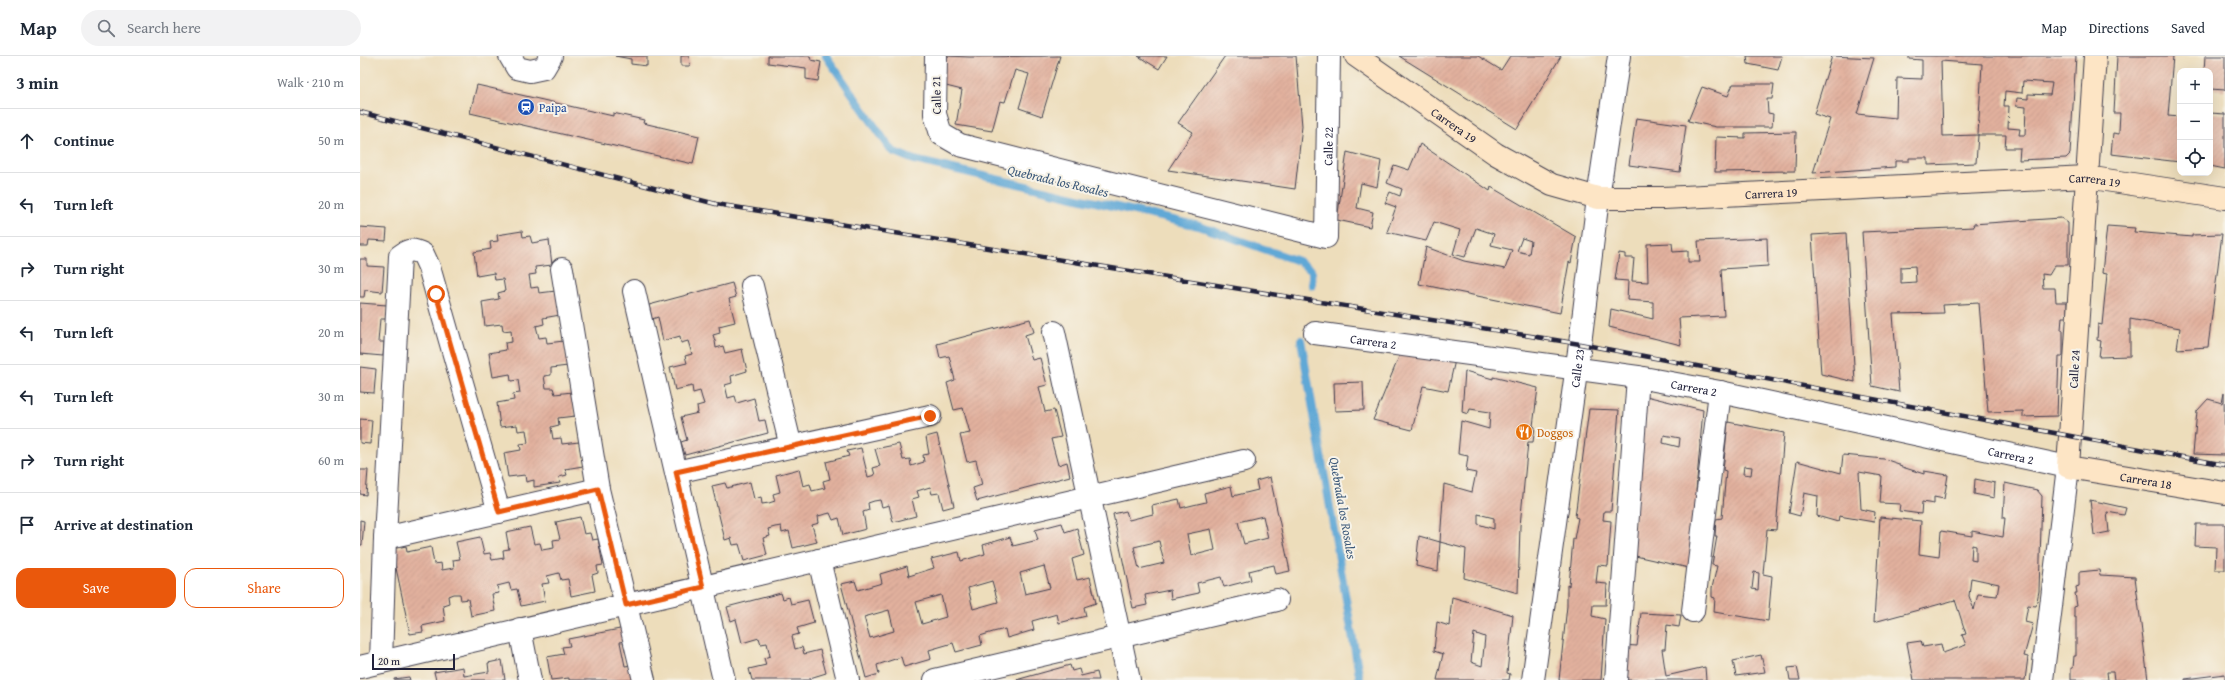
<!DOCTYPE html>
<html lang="en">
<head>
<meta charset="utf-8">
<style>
	:root { --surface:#fff; --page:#f2f2f3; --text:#1f2937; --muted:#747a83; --line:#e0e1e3; --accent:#ea580c }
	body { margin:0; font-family:"Gentium Book Plus",serif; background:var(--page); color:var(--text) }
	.controls { position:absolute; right:12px; top:12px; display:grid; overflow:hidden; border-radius:8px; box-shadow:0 4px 16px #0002 }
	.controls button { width:36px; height:36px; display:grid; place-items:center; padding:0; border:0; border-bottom:1px solid var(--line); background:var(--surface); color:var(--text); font:20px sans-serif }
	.scale { position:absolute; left:12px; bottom:10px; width:83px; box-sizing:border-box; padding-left:4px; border:2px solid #22223b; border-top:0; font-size:11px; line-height:14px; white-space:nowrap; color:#22223b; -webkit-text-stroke:3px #f7f3e8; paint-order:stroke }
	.stop { position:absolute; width:12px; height:12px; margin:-9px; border:3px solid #ea580c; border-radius:50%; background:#fff }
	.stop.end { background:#ea580c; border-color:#fff; box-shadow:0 1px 4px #0008 }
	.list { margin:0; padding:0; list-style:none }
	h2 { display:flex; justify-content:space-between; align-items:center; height:52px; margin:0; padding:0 16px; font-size:17px }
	h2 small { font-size:13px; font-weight:400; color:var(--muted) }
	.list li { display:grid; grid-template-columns:26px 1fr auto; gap:12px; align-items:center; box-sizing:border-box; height:64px; padding:0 16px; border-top:1px solid var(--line) }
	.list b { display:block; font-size:15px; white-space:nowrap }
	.list em { font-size:13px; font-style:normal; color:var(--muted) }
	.actions { display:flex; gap:8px; padding:12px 16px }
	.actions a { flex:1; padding:9px 0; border:1px solid var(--accent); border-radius:12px; text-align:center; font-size:14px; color:var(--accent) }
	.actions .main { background:var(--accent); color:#fff }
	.icon { flex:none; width:22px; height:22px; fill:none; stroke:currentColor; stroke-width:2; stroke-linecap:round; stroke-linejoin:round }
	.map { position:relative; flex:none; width:1865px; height:624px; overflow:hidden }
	header { display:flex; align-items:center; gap:24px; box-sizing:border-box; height:56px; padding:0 20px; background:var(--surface); border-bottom:1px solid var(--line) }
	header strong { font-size:19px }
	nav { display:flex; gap:22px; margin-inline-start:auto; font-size:14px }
	.search { width:280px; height:36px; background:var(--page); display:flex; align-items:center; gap:10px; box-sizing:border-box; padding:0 14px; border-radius:22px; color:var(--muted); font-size:15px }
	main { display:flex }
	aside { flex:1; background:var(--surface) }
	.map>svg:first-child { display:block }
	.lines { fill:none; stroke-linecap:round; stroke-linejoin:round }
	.stream { stroke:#60a8d6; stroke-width:8 }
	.building { fill:url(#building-hatch); fill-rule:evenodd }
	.street-casing { stroke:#403e4e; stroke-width:24 }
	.secondary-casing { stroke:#403e4e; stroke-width:24 }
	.street { stroke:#fff; stroke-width:22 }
	.secondary { stroke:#fde5c5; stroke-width:22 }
	.rail-casing { stroke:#22223b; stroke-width:4.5 }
	.rail { stroke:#f7f3e8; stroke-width:3; stroke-dasharray:9; stroke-linecap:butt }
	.route { stroke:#ea580c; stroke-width:5 }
	.labels { text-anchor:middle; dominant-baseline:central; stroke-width:4; stroke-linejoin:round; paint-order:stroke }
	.street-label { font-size:12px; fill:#22223b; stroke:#f7f3e8 }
	.transit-label { font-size:12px; fill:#164399; stroke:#f7f3e8; text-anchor:start }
	.food-label { font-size:12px; fill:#c56008; stroke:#f7f3e8; text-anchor:start }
	.water-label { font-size:13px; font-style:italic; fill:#3b5879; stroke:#f7f3e8 }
</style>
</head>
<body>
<header>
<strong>Map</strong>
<div class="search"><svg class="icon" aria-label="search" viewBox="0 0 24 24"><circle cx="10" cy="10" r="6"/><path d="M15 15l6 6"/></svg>Search here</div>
<nav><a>Map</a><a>Directions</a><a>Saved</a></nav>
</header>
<main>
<aside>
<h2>3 min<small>Walk · 210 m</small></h2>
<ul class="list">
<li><svg class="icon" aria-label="ahead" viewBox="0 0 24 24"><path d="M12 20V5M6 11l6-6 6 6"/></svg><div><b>Continue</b></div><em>50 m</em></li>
<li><svg class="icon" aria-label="left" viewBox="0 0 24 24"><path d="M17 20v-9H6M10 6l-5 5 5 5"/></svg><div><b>Turn left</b></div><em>20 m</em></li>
<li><svg class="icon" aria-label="right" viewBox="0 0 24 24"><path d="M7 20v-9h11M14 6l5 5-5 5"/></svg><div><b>Turn right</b></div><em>30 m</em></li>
<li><svg class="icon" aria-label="left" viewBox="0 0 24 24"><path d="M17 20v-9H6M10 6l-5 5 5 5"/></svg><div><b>Turn left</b></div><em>20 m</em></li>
<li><svg class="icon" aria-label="left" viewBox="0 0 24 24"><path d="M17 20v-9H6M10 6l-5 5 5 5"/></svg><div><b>Turn left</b></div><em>30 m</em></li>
<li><svg class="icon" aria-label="right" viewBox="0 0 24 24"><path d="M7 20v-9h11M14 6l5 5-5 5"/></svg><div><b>Turn right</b></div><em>60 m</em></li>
<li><svg class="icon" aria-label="arrive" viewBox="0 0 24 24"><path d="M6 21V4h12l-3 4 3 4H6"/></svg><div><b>Arrive at destination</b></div></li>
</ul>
<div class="actions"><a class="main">Save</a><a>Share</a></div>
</aside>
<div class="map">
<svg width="1865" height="624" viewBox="0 0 1865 624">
	<defs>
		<pattern id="building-hatch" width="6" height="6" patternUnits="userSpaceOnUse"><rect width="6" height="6" fill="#e2b19e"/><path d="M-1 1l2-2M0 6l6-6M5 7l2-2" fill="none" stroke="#c29889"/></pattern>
	</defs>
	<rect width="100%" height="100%" fill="#f7f3e8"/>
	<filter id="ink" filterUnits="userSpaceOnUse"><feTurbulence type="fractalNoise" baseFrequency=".025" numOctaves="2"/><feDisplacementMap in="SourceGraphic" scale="8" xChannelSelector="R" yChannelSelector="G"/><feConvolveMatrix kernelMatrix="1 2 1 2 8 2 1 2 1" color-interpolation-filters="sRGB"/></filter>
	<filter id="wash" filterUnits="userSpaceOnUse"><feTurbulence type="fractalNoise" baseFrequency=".012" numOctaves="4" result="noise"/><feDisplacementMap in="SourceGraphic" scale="16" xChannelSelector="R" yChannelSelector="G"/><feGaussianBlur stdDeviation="0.9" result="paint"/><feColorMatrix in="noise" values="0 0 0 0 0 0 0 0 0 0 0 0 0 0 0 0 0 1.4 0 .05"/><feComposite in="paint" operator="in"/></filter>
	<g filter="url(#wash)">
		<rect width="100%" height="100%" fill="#edddbb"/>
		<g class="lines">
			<!-- stream -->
			<g class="stream">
				<path d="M466,0L532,95L554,104L839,170L938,205L952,215V229"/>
				<path d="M941,284L1000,624"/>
			</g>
		</g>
		<g id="blocks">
			<!-- building -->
			<g class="building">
				<path d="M255,0H287V10L271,8V3Z"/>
				<path d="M321,0H329L330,10H321Z"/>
				<path d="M408,0H450L451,4L461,6L458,25L446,23V12L408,7Z"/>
				<path d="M586,0L610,1L700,0L682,60L659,52L669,18L655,14L645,46L640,45L632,75L596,69L602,34L582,29Z"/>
				<path d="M778,0H807L799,13Z"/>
				<path d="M865,0H936L942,70L935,133L808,114L833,76L818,67Z"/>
				<path d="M1039,0H1118L1141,14L1150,0H1201L1157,73Z"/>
				<path d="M1387,0H1422L1418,14L1388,8Z"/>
				<path d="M1472,0L1514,2L1497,58L1536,62L1537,22L1562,23V4L1549,3V0H1716L1710,98L1706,102L1659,104L1660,92H1645L1646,79H1618L1622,8L1581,5L1583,80L1618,79L1616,107L1568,109V102H1549V105H1535V111L1453,117L1470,63L1454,58ZM1663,25L1692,27L1690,39L1668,38V43L1657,42L1656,50L1666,51L1665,79H1659L1660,73L1648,72L1649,50H1644L1645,35L1662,37Z"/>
				<path d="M1757,0H1813L1808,60L1820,61V106L1751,98L1753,77L1759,78V75L1760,57H1754Z"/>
				<path d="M1845,0H1865V34L1850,33V15H1844Z"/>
				<path d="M1373,28H1414L1412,43H1407L1408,57L1413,58L1412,71H1356L1328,65L1342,31L1368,40Z"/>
				<path d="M117,29L253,60V57L284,64L283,67L339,80L333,108L110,57Z"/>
				<path d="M1850,57L1865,58V113L1850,110Z"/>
				<path d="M1276,62L1326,69L1320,116L1269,109Z"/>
				<path d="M1436,76L1435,115L1355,116L1356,81L1385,82V77Z"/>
				<path d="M1060,88L1130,135L1131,131L1216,181L1211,207L1209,206L1200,257L1059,228L1066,191L1104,205L1145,213L1152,194L1131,189L1134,178L1116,172L1105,201L1093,198L1100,174L1074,166L1066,185L1027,176L1036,151L1025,147L1030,136L1040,140L1042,133L1027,127L1034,109L1049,114ZM1162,182L1171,185L1169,198L1157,195Z"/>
				<path d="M987,96L1021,105L1017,131L1001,127L997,152L1013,156L1010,171L977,164Z"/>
				<path d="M1701,162L1708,167V209H1695L1689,219L1682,218L1683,232H1695L1696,246H1707V261H1702L1701,274H1703V300H1699L1697,360L1663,361V355L1628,356L1619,247L1583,249L1584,257L1533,258L1539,336L1512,330L1502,176L1614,171L1613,168ZM1555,210L1556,226L1541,227V211Z"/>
				<path d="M1747,170L1775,172L1774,176L1832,181V179L1862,178L1848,291L1817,293L1820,272L1770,263V300L1739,301L1741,285L1737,284L1738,268L1742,269L1747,218L1742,217Z"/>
				<path d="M0,171L27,173L26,185L9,184L8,190H0Z"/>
				<path d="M162,175L163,181L170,180L172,187L189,184L192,209L175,211L176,218L169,219L171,232L178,231L179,237L196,235L200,259L183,262L184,268L176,270L179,282L186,281L187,287L204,285L208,310L191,312V319L184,320L186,332H193L195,338L212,336L215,360L198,362L199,369L191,371L193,383L201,382L202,388L219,386L223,410L205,413L207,419L199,421L200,427L174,431V424L166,426L165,419L148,421L144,397L161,394L160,388L168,387L166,374L158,375L157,369L140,371L137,347L154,344L153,338L160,337L158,324L151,325L150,318L133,321L129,297L146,294L145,287L152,286L151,274L143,275L142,268L125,270L122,246L139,243L138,237L145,235L143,223L135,224L134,217L117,220L114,196L131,193L130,186L138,185L137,179Z"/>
				<path d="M1486,177L1495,326L1461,318L1452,179Z"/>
				<path d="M1407,182L1408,210L1361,213L1364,260L1319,262L1321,289L1249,271L1251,253L1293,263V246L1267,244L1268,225L1255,224L1259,197L1265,198V202H1274L1272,225L1288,226L1287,188L1312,187L1313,196L1328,195V206H1340L1338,185Z"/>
				<path d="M0,203H7V210L24,211L22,236L5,234L4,241H0Z"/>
				<path d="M372,227L376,241L369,243L375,266L359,270L360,277L353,279L355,285L356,292L363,290L365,297L382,293L387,315L371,320L372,327L365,329L368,342L375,340L377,347L394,342L399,365L405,364L408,377L325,399L321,386L327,384L321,361L338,357L337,350L344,348L342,342L340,335L333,337L332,330L315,334L310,311L327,307L325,300L332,298L328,285L321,287L320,280L303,285L298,261L292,263L289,249Z"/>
				<path d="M0,247L27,249L26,263H20L18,286H24L23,300L0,298Z"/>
				<path d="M670,263L674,276L665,279L672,304L680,302L687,329L679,331L685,356L694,354L701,381L691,383L698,409L707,406L710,420L617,445L613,432L622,429L616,404L607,406L600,379L610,377L603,352L594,354L587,327L595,324L589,300L580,302L577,288Z"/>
				<path d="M1043,291L1095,304L1088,335L1063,330L1052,374L1013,364Z"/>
				<path d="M0,311L16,313L14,337L0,336Z"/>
				<path d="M1105,315L1133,323V321L1178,332L1173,370L1175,371L1173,386H1168L1160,470L1158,537L1104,522L1106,493L1080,486L1084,428L1112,436L1116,417L1106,415L1108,400L1098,398L1101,365L1129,373L1130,356L1110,353L1108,358L1102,356ZM1118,458L1134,462V473L1118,468Z"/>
				<path d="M1003,326L1004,354L975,355L974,327Z"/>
				<path d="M1864,337L1865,399L1833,398L1837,355L1848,343L1862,347Z"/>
				<path d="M1286,340L1343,354L1336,435H1339L1329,512L1271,499ZM1304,379L1320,382L1319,391L1303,387Z"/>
				<path d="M1229,353L1259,354L1251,455H1244L1243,464L1251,465L1248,510L1238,509L1236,527L1247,528L1246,549H1233L1232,560L1245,563L1241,624H1199L1207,550V529L1209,530L1213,483H1214L1218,462L1215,461Z"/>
				<path d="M0,363L12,364L10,388L0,387Z"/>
				<path d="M1368,366L1424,377L1416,474L1407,473L1403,518L1412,520L1408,565L1354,556L1355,542L1352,541V532L1357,510L1352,509L1357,480H1355L1356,463L1362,462L1366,415L1363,414ZM1384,410L1392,411L1391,419L1383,418ZM1394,516L1399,517L1398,534L1392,533Z"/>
				<path d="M577,378L594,450L583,453L579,437L572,438L570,431L557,435L559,441L552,443L556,460L533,466L529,449L522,451L520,444L514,445L508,447L509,454L503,456L506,473L483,479L479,462L473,464L470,457L458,460L459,467L452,469L457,486L433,492L429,475L422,477L421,470L415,471L408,473L410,480L403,482L407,499L384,505L379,488L373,489L371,482L365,484L352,430L365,427L367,432L390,426L394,443L401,441L402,448L409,447L415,445L413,438L420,436L416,419L439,413L443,430L450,428L452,435L465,432L463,425L470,423L466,406L489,400L487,395L501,392L508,421L515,419L513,412L520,410L515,393L539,388L543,404L550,403L551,410L564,406L563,399L569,398L566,381Z"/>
				<path d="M1483,399L1524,403L1539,408V410L1564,418V415L1588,419L1584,443L1574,441V448L1562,446L1561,458L1539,455L1540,448L1520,447L1522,420L1499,416L1501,453L1515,456L1514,466L1479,460L1478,466L1457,460L1458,440L1444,437L1440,460L1429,457L1437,405L1481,417Z"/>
				<path d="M0,414H8L6,439L0,438Z"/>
				<path d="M910,421L930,515L916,518L914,509L901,512L889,515L891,524L864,531L861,521L837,527L839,537L811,543L810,534L785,539L787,549L773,552L753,458L766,455L769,464L793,458L792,449L819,443L821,452L833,449L846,446L844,437L871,430L873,440L898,434L896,425ZM903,460L908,482L884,488L878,466ZM851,473L855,494L831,500L827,478ZM799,485L804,507L779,513L774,491Z"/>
				<path d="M1615,423L1635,427L1634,442L1614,438Z"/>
				<path d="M1645,427L1677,434L1682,440L1679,535L1676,550L1668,549L1665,566L1673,568L1664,600L1668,601L1665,624H1554L1547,587L1561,585L1563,591L1581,588L1583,597L1606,589L1602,579L1606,578L1595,544L1514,566L1520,461L1561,465L1559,498L1579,501L1581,475L1612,480V475L1643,481L1645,462H1643ZM1612,489L1616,490V505L1611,504ZM1611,522L1639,528L1637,540L1618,538L1614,554L1609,540Z"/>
				<path d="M1730,444L1766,452L1764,459L1747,456L1749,476L1734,479Z"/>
				<path d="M220,461L224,478L230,477L232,484L238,483L243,509L237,510L238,517L232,519L235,535L211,540L208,523L201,524L199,517L187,520L189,527L182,528L185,545L161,550L157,533L151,534L149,527L137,530L139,537L132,538L135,555L111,560L108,543L101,544L100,538H93L88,540L89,547L83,549L85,565L62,570L63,576L50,578L32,493L46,490L47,496L71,491L74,508L81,507L82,514L94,512L93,504L100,503L96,486L120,481L124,498L130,497L132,504L144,502L143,494L149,493L146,476L170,471L174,488L180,487L182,494L194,492L193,484L200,483L196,466Z"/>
				<path d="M0,464L4,465L2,489H0Z"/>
				<path d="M702,467L705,476L717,472L724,499L712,503L717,524L730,521L736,547L724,551L726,560L699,567L697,558L672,565L674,574L647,582L645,573L633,576L620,580L622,589L596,596L593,587L569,594L571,603L544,611L541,601L517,609L519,618L506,622L481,528L495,525L498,534L522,527L520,518L547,510L549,520L574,512L571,503L599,496L601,505L625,498L623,489L650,481L653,490L678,484L675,474ZM684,510L690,532L665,538L660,517ZM632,525L638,546L613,553L608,532ZM581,539L586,561L562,568L556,546ZM529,554L534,575L510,582L504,561Z"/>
				<path d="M1836,468H1865V514H1855L1856,491L1835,490Z"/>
				<path d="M1059,480L1080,486L1078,515L1056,510Z"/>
				<path d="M1739,514L1740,519L1775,521L1788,624H1754L1753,616H1747L1748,624H1711V612H1713L1714,600H1716V561H1714V551L1717,550L1715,537H1717L1716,531L1719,530V516Z"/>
				<path d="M421,537L423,543L429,541L431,548L448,544L454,567L437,572L439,578L432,580L435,593L442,591L444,598L460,594L466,617L450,622V624H392L389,613L406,609L404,602L410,600L407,587L401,588L399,582L382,587L376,563L371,565L367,551Z"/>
				<path d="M1092,541L1153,559L1147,617L1150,618L1149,624H1077L1083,598L1074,595L1077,566L1089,570ZM1114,577L1125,581L1122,610L1111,606Z"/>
				<path d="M1281,557L1321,559L1319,571L1307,569L1305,593H1302L1306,620L1345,611L1346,624H1263L1262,589L1277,590Z"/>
				<path d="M265,572L267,585L260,586L265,610L272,609L275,624H209V622L191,624L187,601L204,598L202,591L210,590L208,583Z"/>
				<path d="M1401,599L1405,616L1376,620L1373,605Z"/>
				<path d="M142,604L145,624H76L74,616L103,611L104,620L129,616L128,607Z"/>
				<path d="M710,609L712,615L719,613L721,620L737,616L739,624H656Z"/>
				<path d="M1437,611L1440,624H1430L1428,612Z"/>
				<path d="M1865,618V624H1825V623Z"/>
				<path d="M49,621L50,624H34V623Z"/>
			</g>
		</g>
	</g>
	<g filter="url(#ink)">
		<use href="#blocks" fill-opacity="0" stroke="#403e4e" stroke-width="1"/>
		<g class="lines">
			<!-- street casing -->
			<g class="street-casing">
				<g id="street">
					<path d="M150,0L157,12L170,15L184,12L191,0"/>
					<path id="s1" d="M576,0L575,58L581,78L600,89L966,181L969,0"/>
					<path d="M202,213L238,433L284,624"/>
					<path d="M392,230L431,391"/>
					<path d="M274,235L364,624"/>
					<path d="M694,276L769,624"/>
					<path id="s2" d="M955,277L1278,321L1360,336L1708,411L1682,624"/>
					<path d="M316,416L570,360"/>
					<path d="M25,482L238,433"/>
					<path d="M459,504L488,624"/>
					<path d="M1333,555L1360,336"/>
					<path d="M160,573L170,624"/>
					<path d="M21,606L25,482L39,220L40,200C49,193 53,193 63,198L69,211L139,456"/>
					<path d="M0,611L884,405"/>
					<path d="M575,624L917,544"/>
					<path id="s3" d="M1173,624L1220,288L1238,142L1259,0"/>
					<path d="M1256,624L1278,321"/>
				</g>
			</g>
			<!-- secondary casing -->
			<g class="secondary-casing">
				<g id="secondary">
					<path id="s4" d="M996,0L1136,98L1192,129L1238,142H1303L1726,121L1865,142"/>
					<path id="s5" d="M1735,0L1708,411L1865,437"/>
				</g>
			</g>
			<!-- street -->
			<use href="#street" class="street"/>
			<!-- secondary -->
			<use href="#secondary" class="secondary"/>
			<!-- rail casing -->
			<g class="rail-casing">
				<path id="rail" d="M0,56L356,148L1220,288L1865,409"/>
			</g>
			<!-- rail -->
			<use href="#rail" class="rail"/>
		</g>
	</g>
	<g class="lines" filter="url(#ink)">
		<!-- route -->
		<path class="route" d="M76,238L139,456L238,433L266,549L343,531L316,416L570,360"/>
	</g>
	<!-- icons -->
	<defs>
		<g id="station-disc" transform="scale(0.9)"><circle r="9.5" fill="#1a4fb4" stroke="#f7f3e8"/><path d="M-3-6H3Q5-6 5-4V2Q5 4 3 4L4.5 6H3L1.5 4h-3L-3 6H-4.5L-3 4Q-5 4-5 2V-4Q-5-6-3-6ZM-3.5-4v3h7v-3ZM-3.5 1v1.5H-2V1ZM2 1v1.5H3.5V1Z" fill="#fff"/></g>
		<g id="restaurant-disc" transform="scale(0.9)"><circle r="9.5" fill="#e8710a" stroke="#f7f3e8"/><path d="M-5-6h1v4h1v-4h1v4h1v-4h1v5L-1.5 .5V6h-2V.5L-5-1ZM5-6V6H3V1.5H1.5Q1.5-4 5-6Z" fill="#fff"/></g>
	</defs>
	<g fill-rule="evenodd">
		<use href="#station-disc" x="166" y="51"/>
		<use href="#restaurant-disc" x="1164" y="376"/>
	</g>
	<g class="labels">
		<!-- street labels -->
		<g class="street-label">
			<text transform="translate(576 39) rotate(-91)">Calle 21</text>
			<text stroke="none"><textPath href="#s4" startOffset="120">Carrera 19</textPath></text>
			<text stroke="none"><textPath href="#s1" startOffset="569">Calle 22</textPath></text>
			<text stroke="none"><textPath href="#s4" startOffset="780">Carrera 19</textPath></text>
			<text stroke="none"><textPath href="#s4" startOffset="456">Carrera 19</textPath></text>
			<text stroke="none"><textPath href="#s2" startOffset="59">Carrera 2</textPath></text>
			<text stroke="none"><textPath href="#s3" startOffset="315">Calle 23</textPath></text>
			<text transform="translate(1714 313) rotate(-87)">Calle 24</text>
			<text stroke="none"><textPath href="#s2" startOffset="383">Carrera 2</textPath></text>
			<text stroke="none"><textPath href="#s2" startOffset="707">Carrera 2</textPath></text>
			<text stroke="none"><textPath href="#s5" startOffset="491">Carrera 18</textPath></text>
		</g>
		<!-- transit labels -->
		<g class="transit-label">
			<text x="179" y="51">Paipa</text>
		</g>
		<!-- food labels -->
		<g class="food-label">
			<text x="1177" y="376">Doggos</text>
		</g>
		<!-- water labels -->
		<g class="water-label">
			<text transform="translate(698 125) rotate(13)">Quebrada los Rosales</text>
			<text transform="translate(983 452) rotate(80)">Quebrada los Rosales</text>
		</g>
	</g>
</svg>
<div class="controls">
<button>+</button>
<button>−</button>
<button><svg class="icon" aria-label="locate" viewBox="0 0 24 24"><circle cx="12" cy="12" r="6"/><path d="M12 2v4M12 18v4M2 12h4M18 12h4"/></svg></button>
</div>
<div class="scale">20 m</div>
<div class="stop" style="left:76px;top:238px"></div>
<div class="stop end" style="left:570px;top:360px"></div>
</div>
</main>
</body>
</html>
